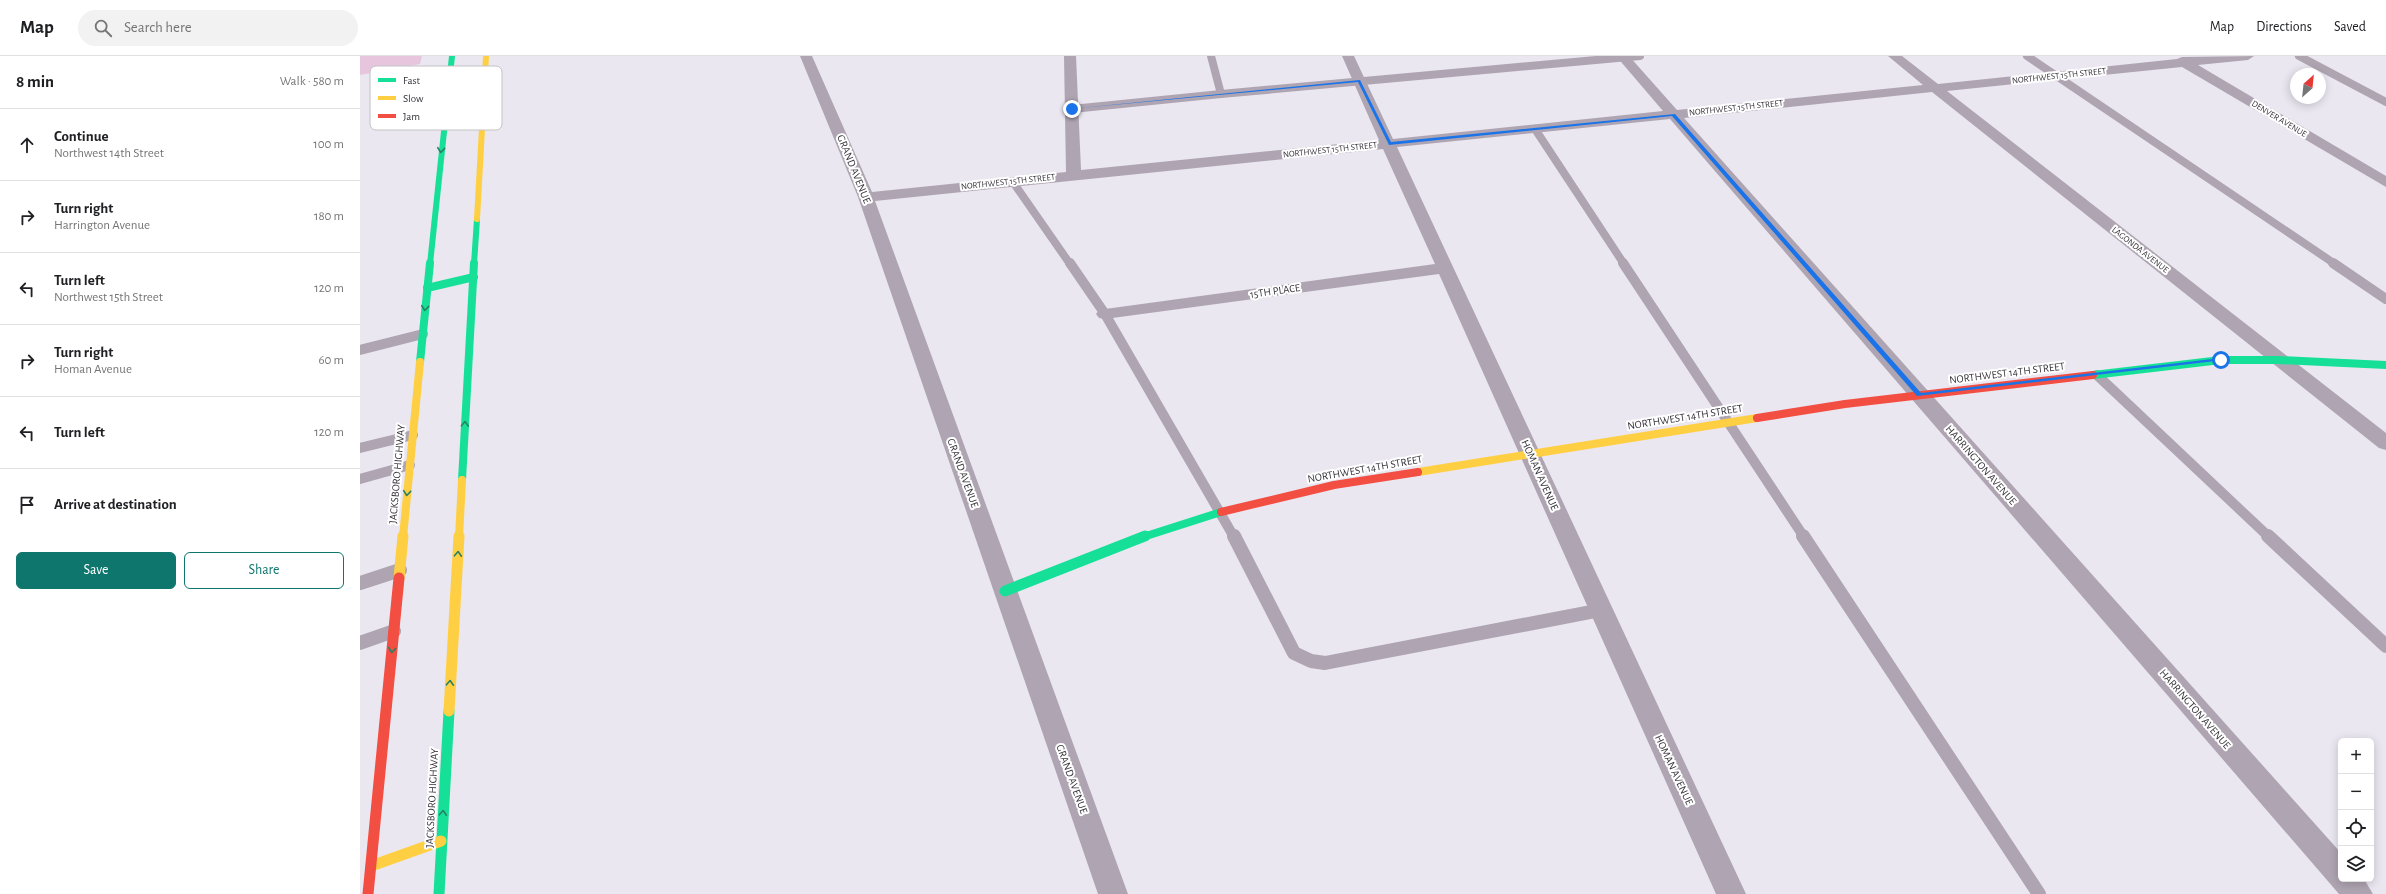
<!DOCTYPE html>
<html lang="en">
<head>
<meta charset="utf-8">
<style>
	:root { --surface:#fff; --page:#f2f2f2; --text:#202124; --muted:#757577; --line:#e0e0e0; --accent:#0f766e }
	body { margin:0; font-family:"Alegreya Sans",sans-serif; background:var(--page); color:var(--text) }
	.controls { position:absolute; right:12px; bottom:12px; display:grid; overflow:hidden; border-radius:6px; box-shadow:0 2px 10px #0003 }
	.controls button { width:36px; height:36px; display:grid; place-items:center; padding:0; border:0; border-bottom:1px solid var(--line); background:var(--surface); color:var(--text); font:20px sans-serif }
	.compass { position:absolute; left:1930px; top:12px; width:36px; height:36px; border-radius:50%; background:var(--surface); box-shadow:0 2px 10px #0003; rotate:27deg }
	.stop { position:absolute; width:12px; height:12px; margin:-9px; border:3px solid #1a73e8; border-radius:50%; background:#fff }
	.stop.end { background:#1a73e8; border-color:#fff; box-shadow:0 1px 4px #0008 }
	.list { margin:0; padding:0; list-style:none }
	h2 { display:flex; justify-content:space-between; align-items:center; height:52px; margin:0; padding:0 16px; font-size:17px }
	h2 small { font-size:13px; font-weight:400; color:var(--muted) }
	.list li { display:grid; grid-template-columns:26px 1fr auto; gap:12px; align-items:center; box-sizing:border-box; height:72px; padding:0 16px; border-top:1px solid var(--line) }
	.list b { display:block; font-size:15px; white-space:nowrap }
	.list p { margin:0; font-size:13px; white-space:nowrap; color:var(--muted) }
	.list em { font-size:13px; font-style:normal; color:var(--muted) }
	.actions { display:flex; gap:8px; padding:12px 16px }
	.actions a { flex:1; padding:9px 0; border:1px solid var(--accent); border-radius:6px; text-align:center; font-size:14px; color:var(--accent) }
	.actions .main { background:var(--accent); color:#fff }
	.icon { flex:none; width:22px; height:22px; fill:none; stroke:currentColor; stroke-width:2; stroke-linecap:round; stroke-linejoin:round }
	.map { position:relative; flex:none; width:2026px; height:838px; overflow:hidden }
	header { display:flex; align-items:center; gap:24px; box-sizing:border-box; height:56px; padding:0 20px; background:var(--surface); border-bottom:1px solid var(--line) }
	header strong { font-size:19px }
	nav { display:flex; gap:22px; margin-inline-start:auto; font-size:14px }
	.search { width:280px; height:36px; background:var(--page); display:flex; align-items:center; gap:10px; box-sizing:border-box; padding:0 14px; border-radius:22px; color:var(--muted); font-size:15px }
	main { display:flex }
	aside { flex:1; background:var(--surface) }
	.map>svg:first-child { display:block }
	.green { fill:#e7c5dd }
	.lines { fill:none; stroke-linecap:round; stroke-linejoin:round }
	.lane-far2 { stroke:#afa5b2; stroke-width:8 }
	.lane-far1 { stroke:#afa5b2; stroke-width:10 }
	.lane { stroke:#afa5b2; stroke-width:14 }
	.street { fill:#afa5b2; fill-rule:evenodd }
	.fast-far2 { stroke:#16e098; stroke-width:6 }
	.fast-far1 { stroke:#16e098; stroke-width:8 }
	.fast { stroke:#16e098; stroke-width:11 }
	.slow-far2 { stroke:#ffcf43; stroke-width:6 }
	.slow-far1 { stroke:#ffcf43; stroke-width:8 }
	.slow { stroke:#ffcf43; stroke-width:11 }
	.jam-far1 { stroke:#f24e42; stroke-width:8 }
	.jam { stroke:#f24e42; stroke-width:11 }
	.oneway { stroke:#288164 }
	.route { fill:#1a73e8 }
	.labels { text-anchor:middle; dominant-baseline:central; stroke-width:4; stroke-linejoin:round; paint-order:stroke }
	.far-street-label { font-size:9px; fill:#36333a; stroke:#fff }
	.street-label { font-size:11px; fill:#36333a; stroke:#fff }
	.key { fill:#fff; stroke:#c3c2c4; stroke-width:1 }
	.key-label { font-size:11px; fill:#36333a }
</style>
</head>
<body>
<header>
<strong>Map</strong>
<div class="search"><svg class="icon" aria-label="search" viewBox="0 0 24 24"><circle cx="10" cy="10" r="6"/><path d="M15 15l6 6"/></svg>Search here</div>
<nav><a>Map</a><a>Directions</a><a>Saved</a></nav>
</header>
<main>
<aside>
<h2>8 min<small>Walk · 580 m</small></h2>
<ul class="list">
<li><svg class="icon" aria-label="ahead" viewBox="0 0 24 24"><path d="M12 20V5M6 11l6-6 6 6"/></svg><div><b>Continue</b><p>Northwest 14th Street</p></div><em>100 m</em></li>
<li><svg class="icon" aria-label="right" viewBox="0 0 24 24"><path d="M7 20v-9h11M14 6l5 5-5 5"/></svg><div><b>Turn right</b><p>Harrington Avenue</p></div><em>180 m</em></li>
<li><svg class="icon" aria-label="left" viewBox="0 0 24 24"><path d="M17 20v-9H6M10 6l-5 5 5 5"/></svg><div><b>Turn left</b><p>Northwest 15th Street</p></div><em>120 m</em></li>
<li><svg class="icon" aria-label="right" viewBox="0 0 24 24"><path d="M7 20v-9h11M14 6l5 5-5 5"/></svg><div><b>Turn right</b><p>Homan Avenue</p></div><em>60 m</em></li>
<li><svg class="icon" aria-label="left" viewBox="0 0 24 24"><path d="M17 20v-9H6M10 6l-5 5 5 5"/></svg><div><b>Turn left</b></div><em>120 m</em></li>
<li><svg class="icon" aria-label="arrive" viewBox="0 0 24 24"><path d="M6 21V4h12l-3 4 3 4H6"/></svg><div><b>Arrive at destination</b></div></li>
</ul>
<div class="actions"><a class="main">Save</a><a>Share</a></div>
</aside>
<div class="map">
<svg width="2026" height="838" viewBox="0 0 2026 838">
	<rect width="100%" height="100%" fill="#eae7f1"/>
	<!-- green -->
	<path class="green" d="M0,0H62L60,8L0,19Z"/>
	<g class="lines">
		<!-- lane-far2 -->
		<g class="lane-far2">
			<path d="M851,0L861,38L1280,0"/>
			<path d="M1667,0L1975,208"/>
			<path d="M1939,0L2026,46"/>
			<path d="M712,53L861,38"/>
			<path d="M1175,73L1264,208"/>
			<path d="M653,126L710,208"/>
		</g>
		<!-- lane-far1 -->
		<g class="lane-far1">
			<path d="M710,207L745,258L874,481"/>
			<path d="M1263,207L1444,481"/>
			<path d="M1973,207L2026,243"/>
			<path d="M0,294L63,278"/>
			<path d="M1737,319L1909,481"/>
			<path d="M0,392L53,379"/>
			<path d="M0,423L50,409"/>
		</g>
		<!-- lane -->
		<g class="lane">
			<path d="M874,480L934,597L951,605L965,607L1241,554"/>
			<path d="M1443,480L1679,838"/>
			<path d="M1908,480L2026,590"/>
			<path d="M0,527L40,514"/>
			<path d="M0,587L34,575"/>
		</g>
		<!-- street -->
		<path class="street" d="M440,0H452L512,136L706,116L704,0H716L721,114L1019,84L982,0H994L1033,83L1303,55L1256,0H1269L1317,54L1563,29L1528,0H1542L1578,28L1817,3L1822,1L1894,0L1888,4L1838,9L2026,120V131L1822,11L1587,35L2026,377V394L2019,392L1572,36L1324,62L1981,797V823H2004L2013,838H1979L1310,63L1037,91L1386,838H1356L1079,218L745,263L739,262L736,258L739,254L745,253L1075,208L1023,93L515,145L768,838H738L498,141Z"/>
		<!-- fast-far2 -->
		<g class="fast-far2">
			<path d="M70,208L92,0"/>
			<path d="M114,208L117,163"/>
		</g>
		<!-- fast-far1 -->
		<g class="fast-far1">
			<path d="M67,232L114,221"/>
			<path d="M60,306L70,207"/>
			<path d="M1733,319L1861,304H1918L2026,309"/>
			<path d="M102,424L114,207"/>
			<path d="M783,481L861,456"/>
		</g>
		<!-- fast -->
		<g class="fast">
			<path d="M645,535L785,480"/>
			<path d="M79,838L89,655"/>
		</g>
		<!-- slow-far2 -->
		<path class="slow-far2" d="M117,163L126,0"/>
		<!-- slow-far1 -->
		<g class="slow-far1">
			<path d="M1058,416L1397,362"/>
			<path d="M43,481L60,306"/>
			<path d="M99,481L102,424"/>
		</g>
		<!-- slow -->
		<g class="slow">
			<path d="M39,522L43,480"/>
			<path d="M89,655L99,480"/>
			<path d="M11,810L81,785"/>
		</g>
		<!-- jam-far1 -->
		<g class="jam-far1">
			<path d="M1397,362L1485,348L1733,319"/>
			<path d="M861,456L974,429L1058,416"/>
		</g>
		<!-- jam -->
		<path class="jam" d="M8,838L39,522"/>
	</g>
	<!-- one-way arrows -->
	<defs><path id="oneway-chevron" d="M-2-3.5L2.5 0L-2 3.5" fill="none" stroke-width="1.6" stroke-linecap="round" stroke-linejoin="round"/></defs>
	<g class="oneway">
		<use href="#oneway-chevron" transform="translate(81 94) rotate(96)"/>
		<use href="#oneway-chevron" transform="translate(65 252) rotate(96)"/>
		<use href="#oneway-chevron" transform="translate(105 368) rotate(-87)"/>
		<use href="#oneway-chevron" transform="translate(47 437) rotate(96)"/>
		<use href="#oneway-chevron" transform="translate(98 498) rotate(-87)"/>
		<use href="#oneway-chevron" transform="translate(32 594) rotate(96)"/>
		<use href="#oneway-chevron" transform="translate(90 627) rotate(-87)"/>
		<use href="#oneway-chevron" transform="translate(83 757) rotate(-87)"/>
	</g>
	<!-- route -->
	<path class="route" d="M1000,24L1031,86L1315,58L1561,337L1861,302L1864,304L1557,340L1312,60L1029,89L998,26L710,53Z"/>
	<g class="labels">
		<!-- far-street labels -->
		<g class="far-street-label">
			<text transform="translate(1699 20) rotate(-6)">NORTHWEST 15TH STREET</text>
			<text transform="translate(1376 52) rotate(-6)">NORTHWEST 15TH STREET</text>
			<text transform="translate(1919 63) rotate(31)">DENVER AVENUE</text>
			<text transform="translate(970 94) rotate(-6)">NORTHWEST 15TH STREET</text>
			<text transform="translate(648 126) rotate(-6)">NORTHWEST 15TH STREET</text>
			<text transform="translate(1780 194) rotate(38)">LAGONDA AVENUE</text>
		</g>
		<!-- street labels -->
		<g class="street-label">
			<text transform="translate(494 113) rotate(68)">GRAND AVENUE</text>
			<text transform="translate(915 235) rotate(-8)">15TH PLACE</text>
			<text transform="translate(1647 317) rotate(-7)">NORTHWEST 14TH STREET</text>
			<text transform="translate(1325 361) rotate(-9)">NORTHWEST 14TH STREET</text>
			<text transform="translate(1621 409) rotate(49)">HARRINGTON AVENUE</text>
			<text transform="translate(1005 413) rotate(-10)">NORTHWEST 14TH STREET</text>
			<text transform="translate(603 417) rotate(70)">GRAND AVENUE</text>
			<text transform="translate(37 418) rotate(-85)">JACKSBORO HIGHWAY</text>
			<text transform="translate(1180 419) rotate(66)">HOMAN AVENUE</text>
			<text transform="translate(1835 653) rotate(49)">HARRINGTON AVENUE</text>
			<text transform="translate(1314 714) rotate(65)">HOMAN AVENUE</text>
			<text transform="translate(712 723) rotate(70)">GRAND AVENUE</text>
			<text transform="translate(72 742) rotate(-87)">JACKSBORO HIGHWAY</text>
		</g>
	</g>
	<!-- legend -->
	<rect x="10" y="10" width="132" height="64" rx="6" class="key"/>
	<rect x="18" y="22" width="18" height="4" fill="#16e098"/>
	<rect x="18" y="40" width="18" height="4" fill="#ffcf43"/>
	<rect x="18" y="58" width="18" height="4" fill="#f24e42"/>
	<g class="key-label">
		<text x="43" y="28">Fast</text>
		<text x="43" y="46">Slow</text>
		<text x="43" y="64">Jam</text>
	</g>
</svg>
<div class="controls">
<button>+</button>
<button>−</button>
<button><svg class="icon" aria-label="locate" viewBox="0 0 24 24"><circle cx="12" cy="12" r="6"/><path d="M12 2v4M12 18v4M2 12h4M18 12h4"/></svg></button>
<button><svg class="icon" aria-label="layers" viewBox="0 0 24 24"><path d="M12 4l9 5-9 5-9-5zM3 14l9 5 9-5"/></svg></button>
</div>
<svg class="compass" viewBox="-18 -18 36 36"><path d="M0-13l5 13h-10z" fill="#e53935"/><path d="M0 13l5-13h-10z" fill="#757577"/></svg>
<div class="stop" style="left:1861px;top:304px"></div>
<div class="stop end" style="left:712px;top:53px"></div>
</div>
</main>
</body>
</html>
